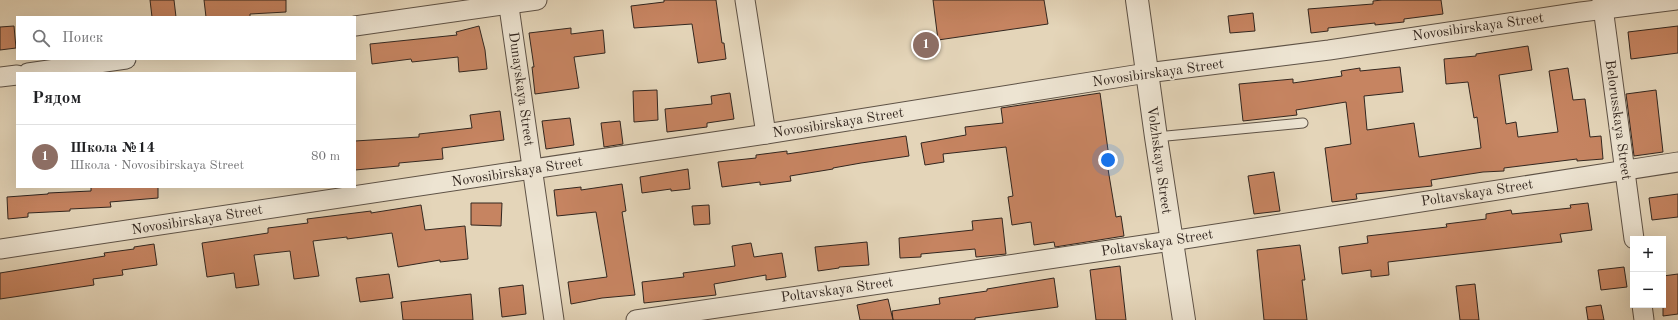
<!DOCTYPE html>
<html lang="ru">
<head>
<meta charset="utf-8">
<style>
	:root { --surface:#fff; --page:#f2f2f2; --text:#202124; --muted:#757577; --line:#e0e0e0; --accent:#d93025 }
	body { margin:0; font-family:"Old Standard TT",serif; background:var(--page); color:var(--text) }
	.controls { position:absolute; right:12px; bottom:12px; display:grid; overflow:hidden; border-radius:0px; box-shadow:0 4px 16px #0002 }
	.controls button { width:36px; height:36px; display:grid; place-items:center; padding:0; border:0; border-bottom:1px solid var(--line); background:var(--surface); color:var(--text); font:20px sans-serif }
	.you { position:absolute; left:1108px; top:160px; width:14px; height:14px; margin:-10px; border:3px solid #fff; border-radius:50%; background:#1a73e8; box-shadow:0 0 0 6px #1a73e833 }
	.badge { display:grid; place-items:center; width:26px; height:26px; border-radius:50%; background:var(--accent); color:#fff; font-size:13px; font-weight:700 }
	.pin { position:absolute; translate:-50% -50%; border:2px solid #fff; box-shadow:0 1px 4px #0006 }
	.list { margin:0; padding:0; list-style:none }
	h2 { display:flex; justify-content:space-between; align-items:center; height:52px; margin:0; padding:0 16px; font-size:17px }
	h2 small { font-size:13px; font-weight:400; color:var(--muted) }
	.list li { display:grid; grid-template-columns:26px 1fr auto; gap:12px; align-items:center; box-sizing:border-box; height:64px; padding:0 16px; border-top:1px solid var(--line) }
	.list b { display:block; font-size:15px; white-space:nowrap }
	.list p { margin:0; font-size:13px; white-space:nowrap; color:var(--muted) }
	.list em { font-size:13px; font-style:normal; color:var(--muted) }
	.icon { flex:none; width:22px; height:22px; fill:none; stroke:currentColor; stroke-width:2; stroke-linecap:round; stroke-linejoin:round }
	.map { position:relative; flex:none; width:1678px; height:320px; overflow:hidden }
	.search { position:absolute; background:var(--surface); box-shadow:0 4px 16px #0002; left:16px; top:16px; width:340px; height:44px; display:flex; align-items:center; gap:10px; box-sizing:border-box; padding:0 14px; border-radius:0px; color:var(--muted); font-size:15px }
	.panel { position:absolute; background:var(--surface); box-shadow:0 4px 16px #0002; left:16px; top:72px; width:340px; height:116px; border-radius:0px }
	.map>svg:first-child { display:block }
	.building { fill:#c68461; stroke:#32261f }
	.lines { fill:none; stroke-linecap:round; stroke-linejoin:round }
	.service-casing { stroke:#5e5246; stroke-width:11 }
	.minor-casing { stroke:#5e5246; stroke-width:21 }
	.tertiary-casing { stroke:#5e5246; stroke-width:24 }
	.service { stroke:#ede4d2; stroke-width:9 }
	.minor { stroke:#ede4d2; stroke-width:19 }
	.tertiary { stroke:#ede4d2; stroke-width:22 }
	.labels { text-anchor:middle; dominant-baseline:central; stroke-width:4; stroke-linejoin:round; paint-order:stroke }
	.street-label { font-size:14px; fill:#32261f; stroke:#ede4d2 }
</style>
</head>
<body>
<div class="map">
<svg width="1678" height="320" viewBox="0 0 1678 320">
	<rect width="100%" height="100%" fill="#e4d5b9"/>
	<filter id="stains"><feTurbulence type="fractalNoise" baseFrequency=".005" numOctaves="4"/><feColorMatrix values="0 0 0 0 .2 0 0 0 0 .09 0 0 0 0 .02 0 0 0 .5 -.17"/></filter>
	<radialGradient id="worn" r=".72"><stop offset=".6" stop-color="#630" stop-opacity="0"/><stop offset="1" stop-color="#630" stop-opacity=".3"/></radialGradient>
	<!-- building -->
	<g class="building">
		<path d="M150,0H174L176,17H152Z"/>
		<path d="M204,0H286V12L250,14V17H206Z"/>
		<path d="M664,0H716L722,43H724L726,59L698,63L692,24L634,28L631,6L664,2Z"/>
		<path d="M933,0H1044L1048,24L938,40Z"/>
		<path d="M1382,0H1441L1443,14L1404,19V22L1375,25V23L1328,28V31L1311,33L1308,9L1373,4V1Z"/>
		<path d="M1253,13L1255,31L1230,33L1228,16Z"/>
		<path d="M14,26L16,48L0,50V27Z"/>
		<path d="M479,26L485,50L487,69L459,72L458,57L412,62L411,59L372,64L370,44L457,35L456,32Z"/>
		<path d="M1678,26V53L1631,59L1628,32Z"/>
		<path d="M571,28V34L603,30L605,53L574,57L579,88L535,94L532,67H534L529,33Z"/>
		<path d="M1528,46L1532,70L1499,75L1506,124L1516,122L1518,137L1558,132L1549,71L1568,68L1573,100L1585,99L1590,137L1601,136L1603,159L1577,161V159L1504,168V171L1483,172L1431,180L1432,186L1356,194L1357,199L1332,202L1325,148L1351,144L1346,102L1296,110L1297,115L1243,121L1239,84L1293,79V83L1342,76L1341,71L1360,68V71L1400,67L1403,92L1364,96L1367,130L1414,123L1419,157L1481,148L1477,117L1474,118L1468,82L1446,84L1444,59L1476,56V54Z"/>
		<path d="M657,90L658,120L634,122L633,91Z"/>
		<path d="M1656,90L1663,152L1634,156L1626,94Z"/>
		<path d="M730,93L734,119L707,123V127L667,132L665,109L712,104L711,96Z"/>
		<path d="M1100,93L1109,157H1106L1116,217L1121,216L1124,236L1055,247L1054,242L1034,245L1031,222L1012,225L1008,197L1013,196L1006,147L943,154L944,162L925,165L921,143L966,135L965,127L1003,123L1001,108Z"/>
		<path d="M500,111L504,140L442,148L443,159L399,163V166L355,170V141L419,137V134L472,128L470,115Z"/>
		<path d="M570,118L574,145L546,149L542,121Z"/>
		<path d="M620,121L623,144L604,147L601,123Z"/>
		<path d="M906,136L909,156L861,163L833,168V169L790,176L791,181L760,185V182L722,187L718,162L756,158V155L787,151V154Z"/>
		<path d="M688,169L690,189L671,191V189L642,193L640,177Z"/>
		<path d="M1274,172L1280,211L1254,214L1248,176Z"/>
		<path d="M622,184L626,211L622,212L635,295L602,298L571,304L568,282L607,277L596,212L557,216L554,190L581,187V190Z"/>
		<path d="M91,187H158V198L110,202L111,207L70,209V211L28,213V217L8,219L7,197L48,194V193L91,191Z"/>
		<path d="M1678,194V217L1652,220L1649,198Z"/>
		<path d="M471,203H502L501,226L471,225Z"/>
		<path d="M1588,203L1592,230L1560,234L1562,242L1388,262L1389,275L1371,277V270L1342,274L1339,247L1368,243L1367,236L1447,227L1446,224L1486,219V214L1511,210L1512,214L1571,208L1570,205Z"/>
		<path d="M421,205L425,230L465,226L468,259L440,262V260L398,267L392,233L347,239V237L313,241L319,276L294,279L290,251L254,255L259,285L236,288L234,273L207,277L202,243L268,233V228L308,223L307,219L371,211V213Z"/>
		<path d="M709,205L710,224L694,225L692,206Z"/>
		<path d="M1002,218L1006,254L976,257L975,249L921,254V257L900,258L899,238L973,230L972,221Z"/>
		<path d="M867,242L869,265L839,267V268L818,271L815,247Z"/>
		<path d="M751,243L754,257L782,253L786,277L766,280V275L714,284L716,295L644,303L642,282L684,277L683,273L735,266L732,246Z"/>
		<path d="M154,244L157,265L122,270L123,275L93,279L94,285L0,299V273L105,256L104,253L134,249V247Z"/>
		<path d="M1300,245L1305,280H1302L1307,320H1264L1257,250Z"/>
		<path d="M1120,266L1126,320H1096L1090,270Z"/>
		<path d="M1624,267L1627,287L1601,290L1598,270Z"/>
		<path d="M389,274L393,298L360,302L356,278Z"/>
		<path d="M1678,274V314L1663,316V276Z"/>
		<path d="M1054,278L1058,307L975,318V320H893L892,311L940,304L939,298L987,291V289Z"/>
		<path d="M1475,284L1479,320H1460L1456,286Z"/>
		<path d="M523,285L526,314L502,317L499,288Z"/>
		<path d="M471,294L473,320H403L401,302Z"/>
		<path d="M888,299L893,320H860L857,305Z"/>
		<path d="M1601,305L1604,320H1588L1586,307Z"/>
	</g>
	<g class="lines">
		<!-- service casing -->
		<g class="service-casing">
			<path id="service" d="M1156,137L1303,123"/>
		</g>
		<!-- minor casing -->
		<g class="minor-casing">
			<g id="minor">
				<path d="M508,0L554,320"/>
				<path d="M745,0L766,134"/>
				<path d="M1602,0L1634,239"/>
				<path d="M355,26L537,0"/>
				<path d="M28,73L126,59"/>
				<path d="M0,77L17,75"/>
				<path d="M0,249L766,134L1147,73L1329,50L1581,12L1676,0"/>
				<path d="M1642,305L1644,320"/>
				<path d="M636,320L1171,241L1678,162"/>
			</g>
		</g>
		<!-- tertiary casing -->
		<g class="tertiary-casing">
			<path id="tertiary" d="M1137,0L1156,137L1184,320"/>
		</g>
		<!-- service -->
		<use href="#service" class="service"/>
		<!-- minor -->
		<use href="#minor" class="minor"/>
		<!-- tertiary -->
		<use href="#tertiary" class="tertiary"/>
	</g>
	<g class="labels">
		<!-- street labels -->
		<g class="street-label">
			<text transform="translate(1478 27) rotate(-8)">Novosibirskaya Street</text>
			<text transform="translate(1158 73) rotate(-8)">Novosibirskaya Street</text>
			<text transform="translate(521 89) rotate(82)">Dunayskaya Street</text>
			<text transform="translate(1618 120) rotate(82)">Belorusskaya Street</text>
			<text transform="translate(838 123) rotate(-9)">Novosibirskaya Street</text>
			<text transform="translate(1159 160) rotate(82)">Volzhskaya Street</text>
			<text transform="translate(517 172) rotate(-9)">Novosibirskaya Street</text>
			<text transform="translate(1477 193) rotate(-9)">Poltavskaya Street</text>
			<text transform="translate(197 220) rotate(-9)">Novosibirskaya Street</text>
			<text transform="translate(1157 243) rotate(-9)">Poltavskaya Street</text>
			<text transform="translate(837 290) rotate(-8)">Poltavskaya Street</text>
		</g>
	</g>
	<rect width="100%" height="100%" filter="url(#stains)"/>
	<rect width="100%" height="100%" fill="url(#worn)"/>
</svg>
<div class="controls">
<button>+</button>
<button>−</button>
</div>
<div class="you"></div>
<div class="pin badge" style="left:926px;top:45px;background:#8d6e63">1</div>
<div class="search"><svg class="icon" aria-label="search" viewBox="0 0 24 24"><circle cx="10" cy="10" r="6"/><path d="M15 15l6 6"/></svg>Поиск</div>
<section class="panel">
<h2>Рядом<small></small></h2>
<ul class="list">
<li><span class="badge" style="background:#8d6e63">1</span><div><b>Школа №14</b><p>Школа · Novosibirskaya Street</p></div><em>80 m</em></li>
</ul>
</section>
</div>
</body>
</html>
